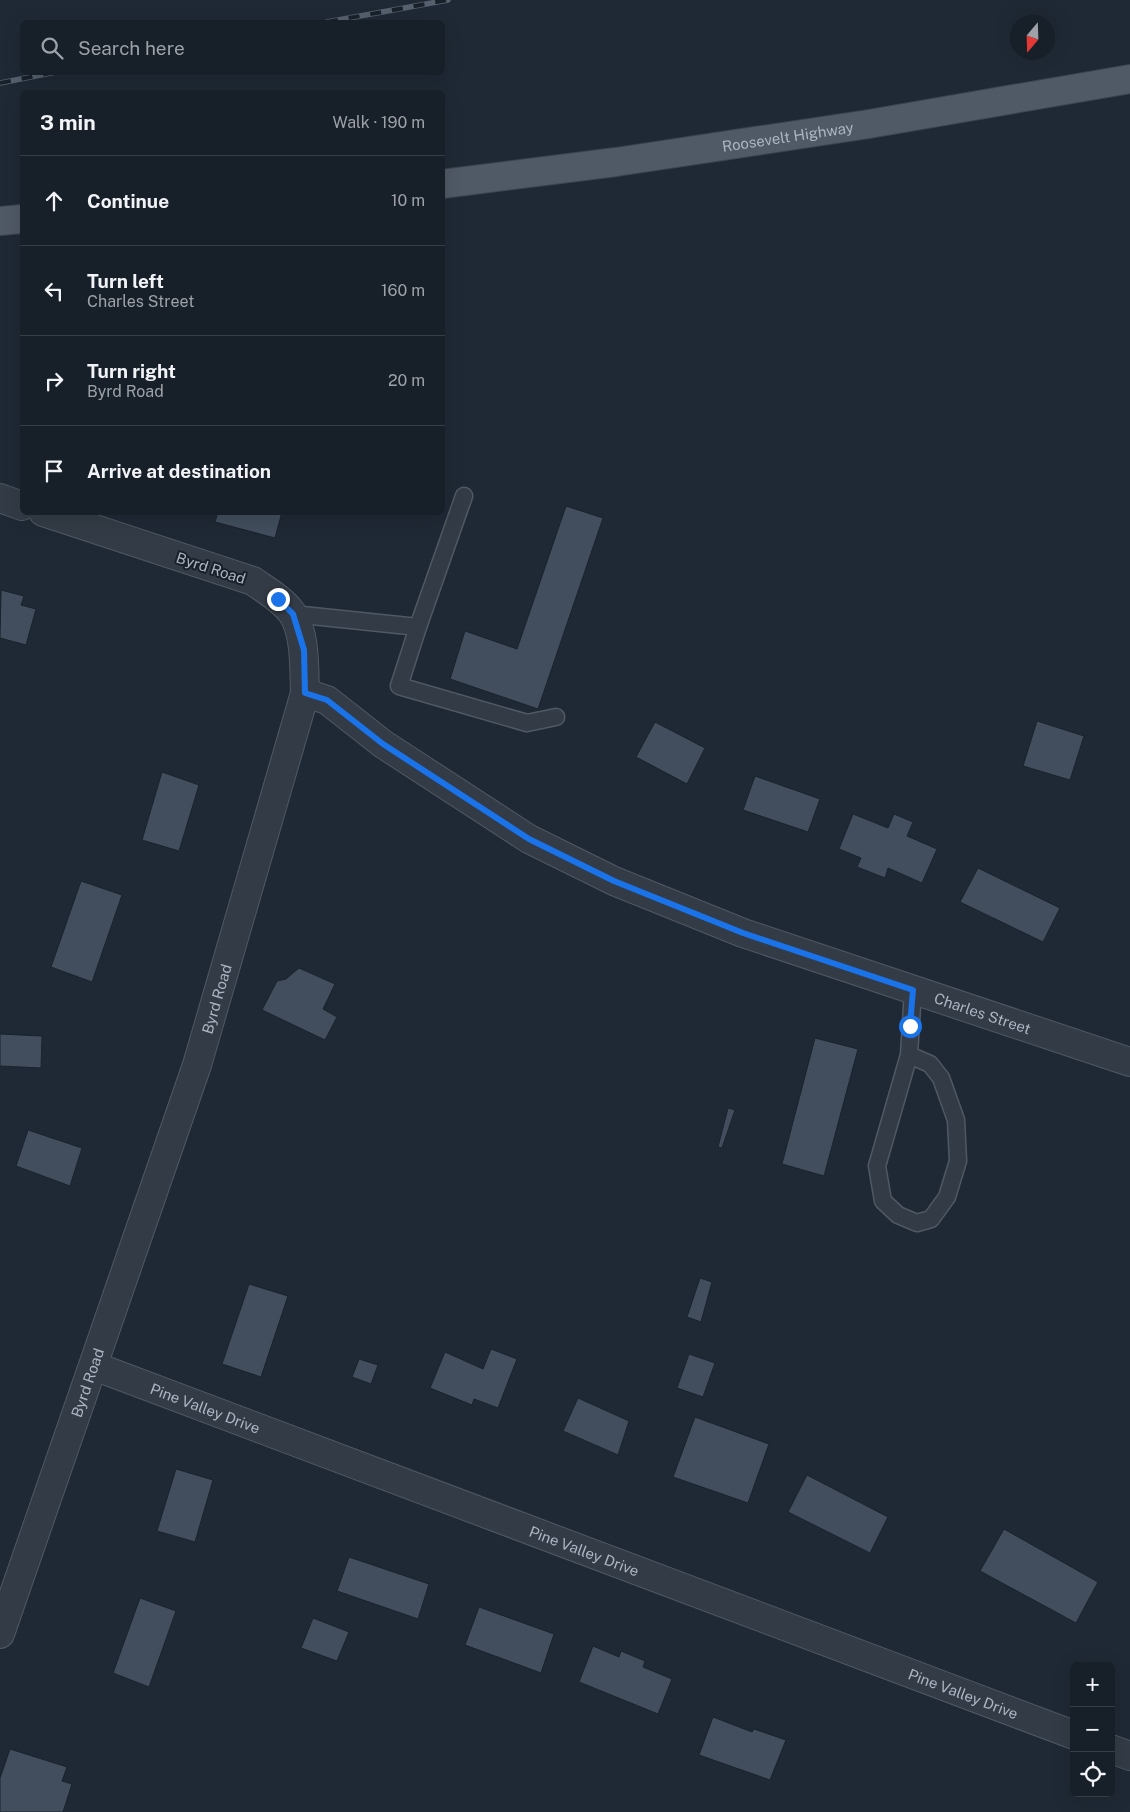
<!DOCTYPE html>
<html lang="en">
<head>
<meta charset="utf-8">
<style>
	:root { --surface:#171f28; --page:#242c34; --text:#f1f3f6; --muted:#9ea2a8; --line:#363d45 }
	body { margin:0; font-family:"Public Sans",sans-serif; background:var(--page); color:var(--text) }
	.controls { position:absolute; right:15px; bottom:15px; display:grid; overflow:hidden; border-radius:8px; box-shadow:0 5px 20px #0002 }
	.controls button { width:45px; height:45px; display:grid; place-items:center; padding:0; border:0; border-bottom:1px solid var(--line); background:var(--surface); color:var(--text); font:25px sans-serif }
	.compass { position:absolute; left:1010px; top:15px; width:45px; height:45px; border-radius:50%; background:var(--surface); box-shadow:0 5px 20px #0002; rotate:199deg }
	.stop { position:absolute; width:15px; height:15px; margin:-11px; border:4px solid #1a73e8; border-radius:50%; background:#fff }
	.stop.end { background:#1a73e8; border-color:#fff; box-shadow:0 1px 5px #0008 }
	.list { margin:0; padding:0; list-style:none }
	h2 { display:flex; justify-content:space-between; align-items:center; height:65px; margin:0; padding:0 20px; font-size:21px }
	h2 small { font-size:16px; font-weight:400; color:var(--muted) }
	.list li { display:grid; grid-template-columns:32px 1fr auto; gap:15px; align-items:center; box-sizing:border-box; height:90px; padding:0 20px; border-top:1px solid var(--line) }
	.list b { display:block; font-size:19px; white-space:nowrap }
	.list p { margin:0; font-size:16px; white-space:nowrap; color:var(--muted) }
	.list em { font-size:16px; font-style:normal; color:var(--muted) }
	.icon { flex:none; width:28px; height:28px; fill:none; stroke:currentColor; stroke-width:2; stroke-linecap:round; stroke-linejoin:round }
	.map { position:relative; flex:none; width:1130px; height:1812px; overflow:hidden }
	.search { position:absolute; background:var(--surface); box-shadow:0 5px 20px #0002; left:20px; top:20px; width:425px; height:55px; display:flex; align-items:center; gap:12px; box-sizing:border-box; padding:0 18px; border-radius:8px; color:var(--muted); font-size:19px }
	.panel { position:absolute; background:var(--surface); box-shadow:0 5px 20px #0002; left:20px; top:90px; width:425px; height:425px; border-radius:8px }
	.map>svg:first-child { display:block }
	.building { fill:#424e5d; stroke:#1a222c }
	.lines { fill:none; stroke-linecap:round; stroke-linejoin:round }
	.service-casing { stroke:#505864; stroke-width:19 }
	.minor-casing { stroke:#505864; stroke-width:30 }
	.primary-casing { stroke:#3c444f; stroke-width:30 }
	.service { stroke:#333b46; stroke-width:16 }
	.minor { stroke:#333b46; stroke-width:28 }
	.primary { stroke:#505966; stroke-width:28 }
	.rail-casing { stroke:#555f6d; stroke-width:5.5 }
	.rail { stroke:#18202a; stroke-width:4; stroke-dasharray:11; stroke-linecap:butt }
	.route { stroke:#1a73e8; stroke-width:6 }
	.labels { text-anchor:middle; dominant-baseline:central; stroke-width:4; stroke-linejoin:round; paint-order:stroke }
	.street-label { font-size:15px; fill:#acb5c3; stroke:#18202a }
</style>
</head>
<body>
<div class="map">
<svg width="1130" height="1812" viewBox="0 0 1130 1812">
	<rect width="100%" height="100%" fill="#1f2935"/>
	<!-- building -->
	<g class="building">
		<path d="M566,506L603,518L538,709L450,679L465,631L517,649Z"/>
		<path d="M218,512H282L275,538L215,522Z"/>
		<path d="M1,590L24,596L21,605L36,609L26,645L0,638Z"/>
		<path d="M1037,721L1084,736L1070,780L1023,766Z"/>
		<path d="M655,722L705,748L687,784L636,757Z"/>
		<path d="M162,772L199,785L179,851L142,840Z"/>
		<path d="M755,776L820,799L808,832L743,810Z"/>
		<path d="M853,814L888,828L894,814L913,822L907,836L937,849L922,883L888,868L885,878L857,867L861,858L839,849Z"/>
		<path d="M978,868L1060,908L1043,942L960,902Z"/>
		<path d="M81,881L122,895L92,982L51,967Z"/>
		<path d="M299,968L335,984L323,1009L337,1017L325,1040L262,1010L277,981L286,979Z"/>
		<path d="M0,1034L42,1036L41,1068L0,1066Z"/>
		<path d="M815,1038L858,1049L824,1176L782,1164Z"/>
		<path d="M728,1108L735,1110L722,1148L718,1147Z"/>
		<path d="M28,1130L82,1148L70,1186L16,1166Z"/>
		<path d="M700,1278L712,1282L701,1322L687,1317Z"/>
		<path d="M249,1284L288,1296L261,1377L222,1364Z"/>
		<path d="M491,1349L517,1359L498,1408L474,1399L472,1405L430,1388L445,1352L483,1369Z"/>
		<path d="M689,1354L715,1363L703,1397L677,1388Z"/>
		<path d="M359,1359L378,1365L371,1384L352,1377Z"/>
		<path d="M578,1398L629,1421L618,1455L563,1431Z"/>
		<path d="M695,1417L769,1444L748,1503L673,1477Z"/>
		<path d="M176,1469L213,1480L195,1542L157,1531Z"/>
		<path d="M807,1475L888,1517L870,1553L788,1512Z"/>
		<path d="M1004,1529L1098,1582L1076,1623L980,1571Z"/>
		<path d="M349,1557L429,1584L418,1619L337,1591Z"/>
		<path d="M140,1598L176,1611L149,1687L113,1673Z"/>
		<path d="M479,1607L554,1634L541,1673L465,1645Z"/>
		<path d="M313,1618L349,1632L337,1661L301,1648Z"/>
		<path d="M593,1646L619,1657L621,1651L645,1661L643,1667L672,1679L658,1714L579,1682Z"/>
		<path d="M713,1717L752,1732L754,1729L786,1740L770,1780L699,1755Z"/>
		<path d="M10,1749L67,1767L62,1781L72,1784L63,1812H0V1778Z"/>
	</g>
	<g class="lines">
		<!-- service casing -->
		<g class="service-casing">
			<g id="service">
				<path d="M293,614L418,627L464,496"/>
				<path d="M418,627L399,686L527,723L556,717"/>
				<path d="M909,1055L930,1064L941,1078L956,1120L958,1161L947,1197L931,1219L917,1223L898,1215L883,1201L877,1166L909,1055L913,990"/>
			</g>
		</g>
		<!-- minor casing -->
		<g class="minor-casing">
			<g id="minor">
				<path d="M0,498L22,506"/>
				<path id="s1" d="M305,693L327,700L383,744L529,839L614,881L743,933L1130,1062"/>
				<path id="s2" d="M94,1366L1074,1735"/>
				<path id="s3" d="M0,1634L197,1065L305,693C304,670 306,633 292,613C283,600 267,591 253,581L43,512"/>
				<path d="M1111,1749L1130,1756"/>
			</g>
		</g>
		<!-- primary casing -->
		<g class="primary-casing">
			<g id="primary">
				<path id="s4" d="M442,184L616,162L869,124L1130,79"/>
				<path d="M0,221L22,219"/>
			</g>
		</g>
		<!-- service -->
		<use href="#service" class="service"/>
		<!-- minor -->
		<use href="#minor" class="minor"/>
		<!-- primary -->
		<use href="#primary" class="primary"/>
		<!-- rail casing -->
		<g class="rail-casing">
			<g id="rail">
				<path d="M327,22L448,0"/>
				<path d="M0,83L56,72"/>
			</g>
		</g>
		<!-- rail -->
		<use href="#rail" class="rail"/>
	</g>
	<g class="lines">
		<!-- route -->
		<path class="route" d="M278,599L293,614L304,650L305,693L327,700L383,744L529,839L614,881L743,933L913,990L910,1026"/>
	</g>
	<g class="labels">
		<!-- street labels -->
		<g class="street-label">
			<text stroke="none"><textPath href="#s4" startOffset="349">Roosevelt Highway</textPath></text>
			<text transform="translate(211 568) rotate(18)">Byrd Road</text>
			<text stroke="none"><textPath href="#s3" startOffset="671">Byrd Road</textPath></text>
			<text stroke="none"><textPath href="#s1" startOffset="755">Charles Street</textPath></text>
			<text stroke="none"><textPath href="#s3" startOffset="266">Byrd Road</textPath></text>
			<text stroke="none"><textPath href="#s2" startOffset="119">Pine Valley Drive</textPath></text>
			<text stroke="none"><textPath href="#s2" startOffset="524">Pine Valley Drive</textPath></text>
			<text stroke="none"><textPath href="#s2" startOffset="929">Pine Valley Drive</textPath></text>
		</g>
	</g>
</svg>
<div class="controls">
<button>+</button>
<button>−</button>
<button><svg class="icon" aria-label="locate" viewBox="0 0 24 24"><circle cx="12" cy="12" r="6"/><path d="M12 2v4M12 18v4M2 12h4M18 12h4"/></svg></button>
</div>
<svg class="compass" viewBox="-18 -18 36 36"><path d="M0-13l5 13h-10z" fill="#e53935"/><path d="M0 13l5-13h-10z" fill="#9ea2a8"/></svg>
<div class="stop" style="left:910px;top:1026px"></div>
<div class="stop end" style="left:278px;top:599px"></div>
<div class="search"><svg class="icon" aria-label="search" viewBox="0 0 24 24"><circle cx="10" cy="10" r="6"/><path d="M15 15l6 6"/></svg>Search here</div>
<section class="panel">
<h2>3 min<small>Walk · 190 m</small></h2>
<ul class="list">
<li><svg class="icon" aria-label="ahead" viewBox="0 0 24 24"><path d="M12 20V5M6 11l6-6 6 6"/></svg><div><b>Continue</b></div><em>10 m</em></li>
<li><svg class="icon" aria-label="left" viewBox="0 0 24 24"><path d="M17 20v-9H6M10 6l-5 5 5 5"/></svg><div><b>Turn left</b><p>Charles Street</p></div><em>160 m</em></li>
<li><svg class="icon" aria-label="right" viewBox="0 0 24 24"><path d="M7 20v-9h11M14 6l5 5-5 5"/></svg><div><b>Turn right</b><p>Byrd Road</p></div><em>20 m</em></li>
<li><svg class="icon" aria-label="arrive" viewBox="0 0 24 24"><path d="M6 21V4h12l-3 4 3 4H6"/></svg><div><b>Arrive at destination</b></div></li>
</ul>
</section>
</div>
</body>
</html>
